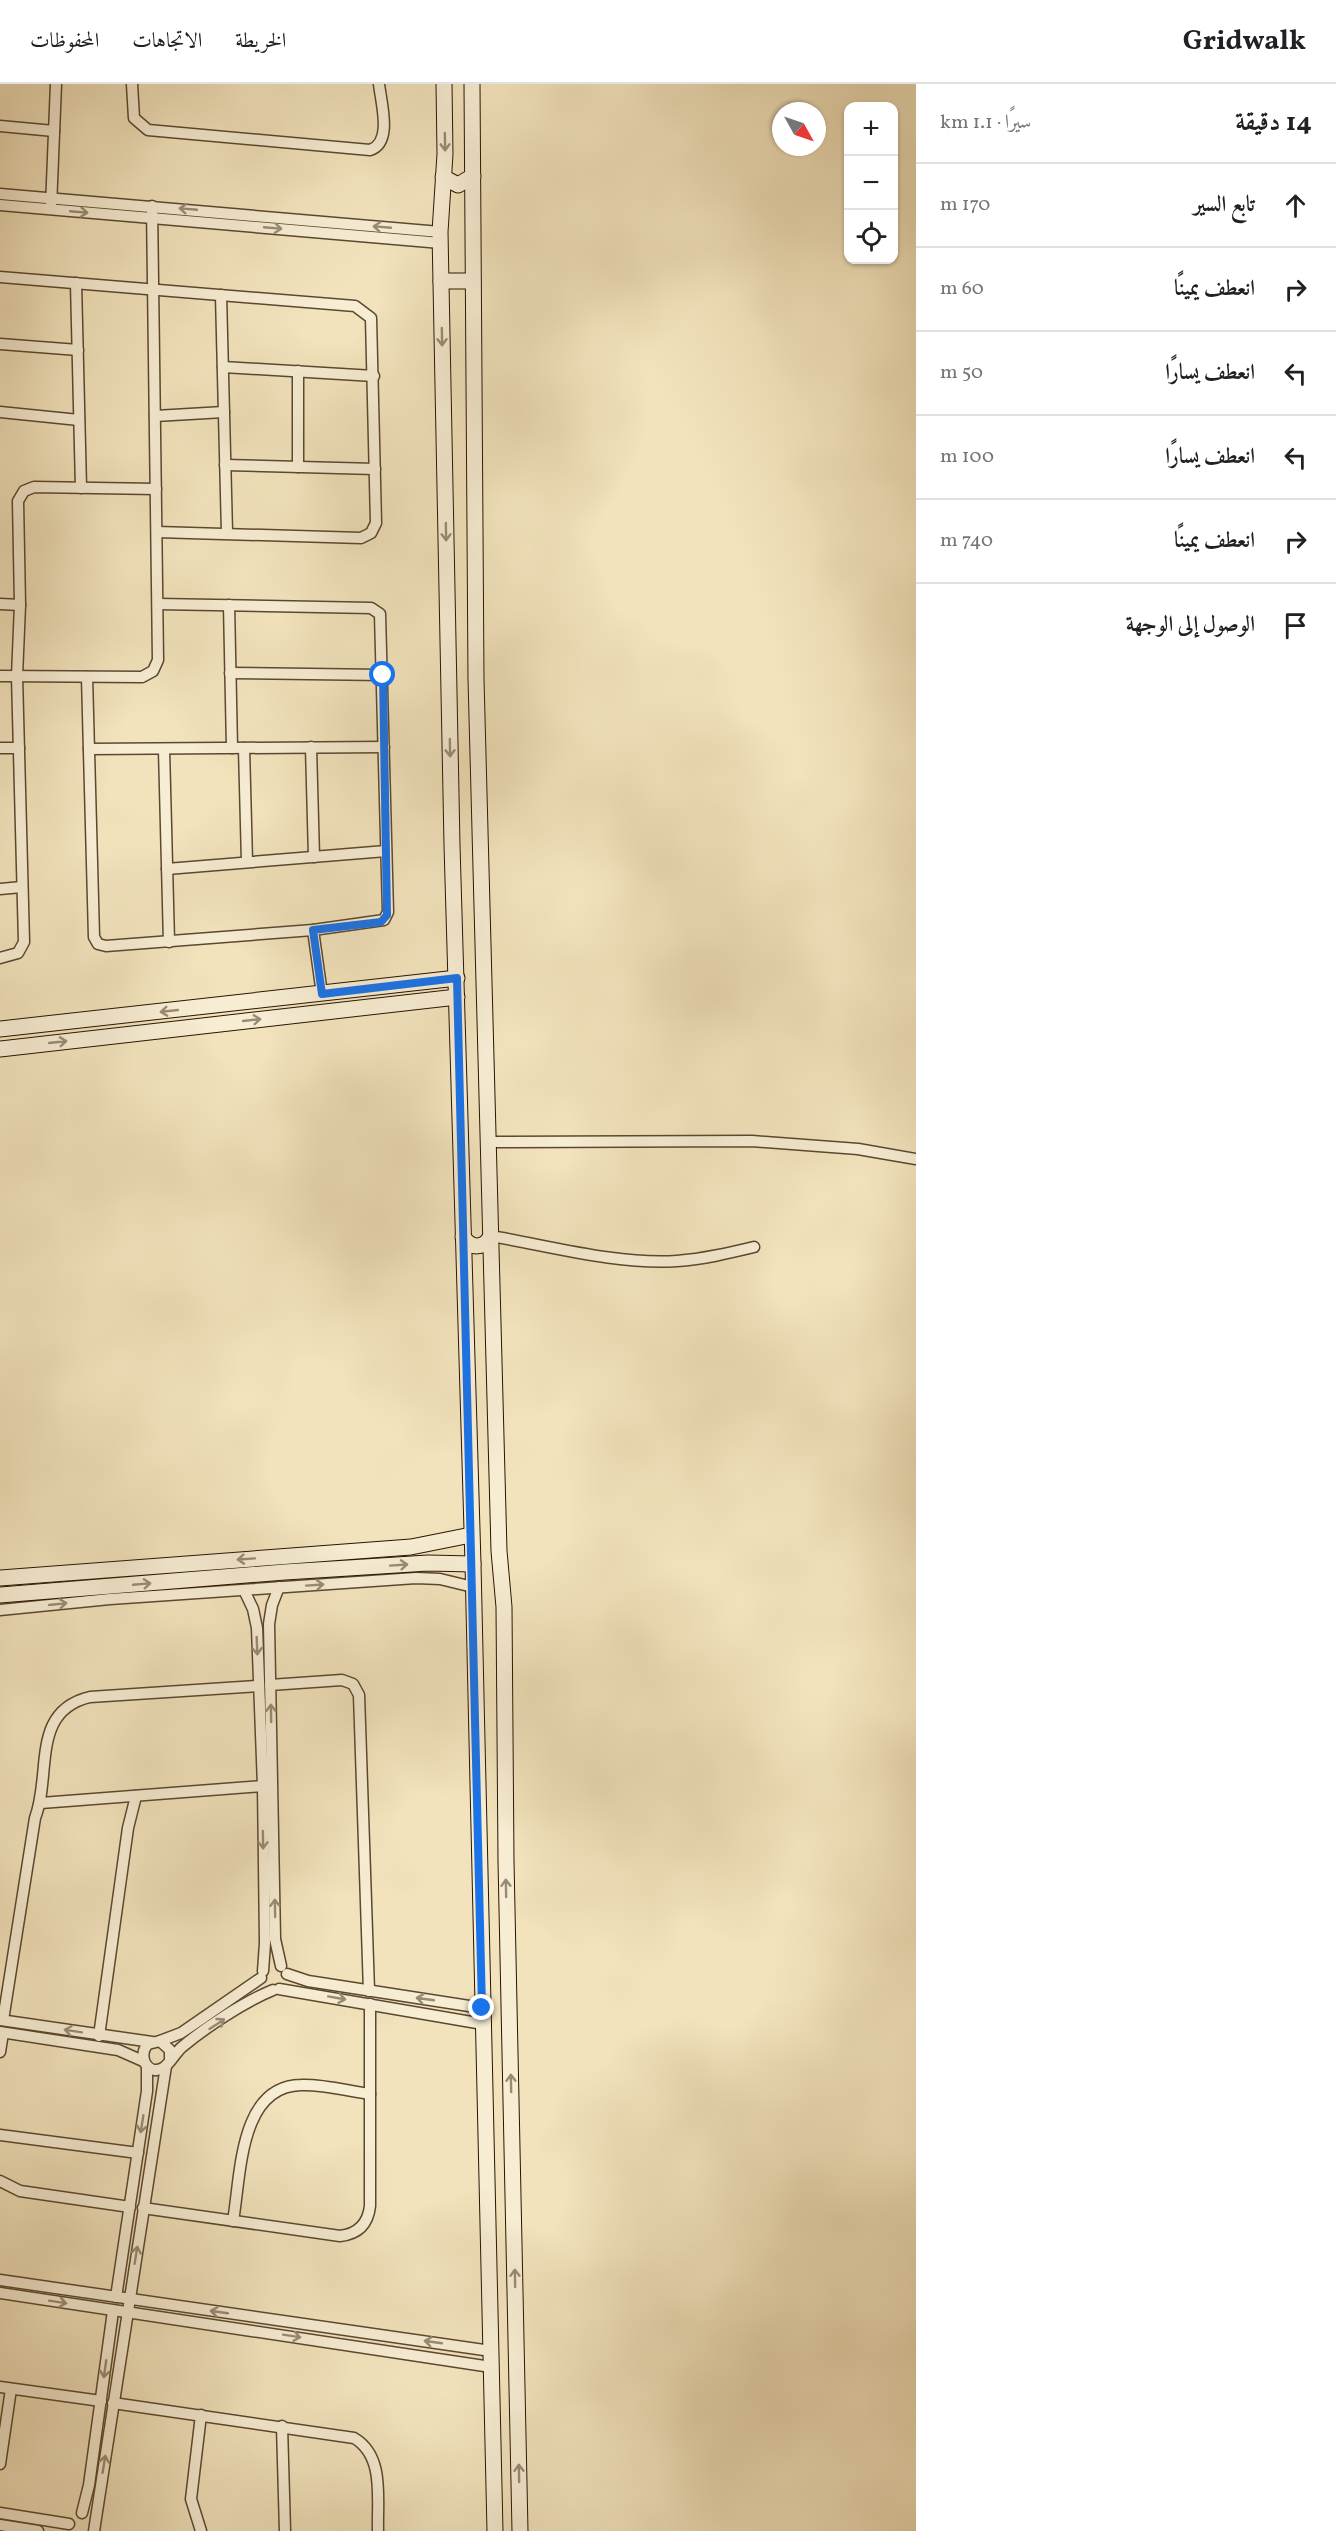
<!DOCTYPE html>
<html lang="ar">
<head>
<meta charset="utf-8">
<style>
	:root { --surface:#fff; --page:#f6f6f6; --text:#202124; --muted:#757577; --line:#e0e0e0 }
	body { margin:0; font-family:Vollkorn,Amiri,serif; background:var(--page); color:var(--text); direction:rtl }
	.controls { position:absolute; right:18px; top:18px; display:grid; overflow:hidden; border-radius:12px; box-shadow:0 2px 4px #0004 }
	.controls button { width:54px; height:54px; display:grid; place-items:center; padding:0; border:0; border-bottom:2px solid var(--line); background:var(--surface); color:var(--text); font:30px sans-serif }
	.compass { position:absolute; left:772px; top:18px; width:54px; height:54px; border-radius:50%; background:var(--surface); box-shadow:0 2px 4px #0004; rotate:130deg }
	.stop { position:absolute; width:18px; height:18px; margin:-14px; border:4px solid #1a73e8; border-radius:50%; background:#fff }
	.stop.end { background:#1a73e8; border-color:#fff; box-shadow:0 2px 6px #0008 }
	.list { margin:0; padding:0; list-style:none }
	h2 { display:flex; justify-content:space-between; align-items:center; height:78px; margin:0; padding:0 24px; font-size:26px }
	h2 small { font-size:20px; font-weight:400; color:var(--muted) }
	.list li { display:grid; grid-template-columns:39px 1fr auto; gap:18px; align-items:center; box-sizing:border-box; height:84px; padding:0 24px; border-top:2px solid var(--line) }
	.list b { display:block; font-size:22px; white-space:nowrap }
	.list em { font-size:20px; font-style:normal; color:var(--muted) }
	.icon { flex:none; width:33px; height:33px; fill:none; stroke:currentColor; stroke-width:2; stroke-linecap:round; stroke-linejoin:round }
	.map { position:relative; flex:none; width:916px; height:2447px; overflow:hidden; direction:ltr }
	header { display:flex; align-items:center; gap:36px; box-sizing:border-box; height:84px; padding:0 30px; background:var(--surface); border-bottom:2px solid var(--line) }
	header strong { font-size:28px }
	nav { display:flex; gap:33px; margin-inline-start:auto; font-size:21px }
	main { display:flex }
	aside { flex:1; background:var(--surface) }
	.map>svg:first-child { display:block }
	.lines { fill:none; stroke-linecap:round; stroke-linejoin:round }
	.street-casing { stroke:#5b4830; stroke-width:13 }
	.secondary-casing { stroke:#291401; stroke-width:17 }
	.street { stroke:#f7edd3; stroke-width:10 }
	.secondary { stroke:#f7edd3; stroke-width:15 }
	.oneway { stroke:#9a8b74 }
	.route { stroke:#1a73e8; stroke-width:8 }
</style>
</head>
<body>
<header>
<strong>Gridwalk</strong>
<nav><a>الخريطة</a><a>الاتجاهات</a><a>المحفوظات</a></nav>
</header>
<main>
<aside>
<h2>14 دقيقة<small>سيرًا · 1.1 km</small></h2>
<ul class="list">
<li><svg class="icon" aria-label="ahead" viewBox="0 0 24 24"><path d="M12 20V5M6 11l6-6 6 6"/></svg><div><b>تابع السير</b></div><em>170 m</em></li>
<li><svg class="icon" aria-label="right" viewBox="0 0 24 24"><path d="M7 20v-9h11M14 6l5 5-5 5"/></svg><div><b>انعطف يمينًا</b></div><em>60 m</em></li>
<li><svg class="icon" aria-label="left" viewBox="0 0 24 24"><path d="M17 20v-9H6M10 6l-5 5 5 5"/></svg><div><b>انعطف يسارًا</b></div><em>50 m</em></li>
<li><svg class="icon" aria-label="left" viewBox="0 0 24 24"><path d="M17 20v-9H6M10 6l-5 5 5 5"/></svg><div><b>انعطف يسارًا</b></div><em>100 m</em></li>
<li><svg class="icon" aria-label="right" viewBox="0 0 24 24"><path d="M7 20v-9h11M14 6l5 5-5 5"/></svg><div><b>انعطف يمينًا</b></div><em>740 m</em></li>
<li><svg class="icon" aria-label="arrive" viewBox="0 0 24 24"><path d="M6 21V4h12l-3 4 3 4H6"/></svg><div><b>الوصول إلى الوجهة</b></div></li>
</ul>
</aside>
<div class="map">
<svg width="916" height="2447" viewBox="0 0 916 2447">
	<rect width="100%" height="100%" fill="#f2e3bc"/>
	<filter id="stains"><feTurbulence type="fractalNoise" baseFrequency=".00333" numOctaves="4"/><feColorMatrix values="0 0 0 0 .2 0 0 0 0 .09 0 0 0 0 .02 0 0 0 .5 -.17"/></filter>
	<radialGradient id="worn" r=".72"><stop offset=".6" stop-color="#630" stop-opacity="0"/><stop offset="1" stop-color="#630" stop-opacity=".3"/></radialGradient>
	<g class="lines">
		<!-- street casing -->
		<g class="street-casing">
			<g id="street">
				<path d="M132,0L134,34L148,46L370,66C393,59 381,19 379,0"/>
				<path d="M0,42L54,47"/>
				<path d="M0,110L440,148"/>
				<path d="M0,121L441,159"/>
				<path d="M51,123L56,0"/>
				<path d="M0,193L355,222L371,234L376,439L371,449L361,454L157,448"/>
				<path d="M76,199L81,404"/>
				<path d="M221,211L227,449"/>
				<path d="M0,260L78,266"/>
				<path d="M223,283L374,292"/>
				<path d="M298,287V383"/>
				<path d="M0,328L79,336"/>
				<path d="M155,332L224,328"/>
				<path d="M225,381L375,385"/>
				<path d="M0,520L20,521"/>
				<path d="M229,521L232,664"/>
				<path d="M230,589L383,591"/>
				<path d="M0,592L142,593L153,587L158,576L152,122"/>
				<path d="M87,593L94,853L98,860L106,862L313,846L384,836L388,828L380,530L371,524L158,520"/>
				<path d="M311,663L314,773"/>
				<path d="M0,664H19"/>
				<path d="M244,664L247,778"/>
				<path d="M89,665L384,663"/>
				<path d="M164,665L169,858"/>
				<path d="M167,785L386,767"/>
				<path d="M0,805L22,803"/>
				<path d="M313,846L322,910"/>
				<path d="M0,874L18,869L24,858L17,592L20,521L18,417L24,407L34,403L156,405"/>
				<path d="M489,1058L752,1057L858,1065L916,1075"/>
				<path d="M491,1152C550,1162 618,1181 677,1177C704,1175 729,1169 754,1163"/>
				<path d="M279,1503L272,1521L269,1540L275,1855L281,1882"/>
				<path d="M244,1506L253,1525L257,1544L263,1702L265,1859L263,1887"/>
				<path d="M0,1526L110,1515L416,1494L440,1495L473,1503"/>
				<path d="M270,1601L342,1596L353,1600L359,1611L369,1907"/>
				<path d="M41,1719L263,1702"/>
				<path d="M287,1890L308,1897L482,1924"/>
				<path d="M279,1905L483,1940"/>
				<path d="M0,1936L152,1958"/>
				<path d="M3,1936L35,1734C52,1690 30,1627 90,1613L258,1602"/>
				<path d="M0,1948L118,1966L143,1977"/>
				<path d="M99,1952L128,1744L136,1712"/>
				<path d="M160,1957L181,1949L261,1894"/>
				<path d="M0,1968L3,1949"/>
				<path d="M170,1975V1966L160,1957L148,1960C137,1971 147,1993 163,1984C170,1980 175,1969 182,1963C206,1943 244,1918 273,1906"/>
				<path d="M0,2051L138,2069"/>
				<path d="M0,2097L20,2107L130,2123"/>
				<path d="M143,2124L340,2152C358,2150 368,2140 370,2122V1920"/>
				<path d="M233,2137C241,2091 239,2002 301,2001C323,2000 348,2007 370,2010"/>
				<path d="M0,2196L491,2267"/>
				<path d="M0,2209L491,2283"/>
				<path d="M116,2213L147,2007V1982"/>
				<path d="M0,2303L101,2317"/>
				<path d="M113,2319L354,2354C385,2372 377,2415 378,2447"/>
				<path d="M282,2342L285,2447"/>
				<path d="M0,2380L11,2305"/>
				<path d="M0,2429L69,2440"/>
				<path d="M82,2429L89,2401L113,2227"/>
				<path d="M0,2441L38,2447"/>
				<path d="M94,2447L166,1982"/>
				<path d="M201,2447L191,2415L201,2331"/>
			</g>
		</g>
		<!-- secondary casing -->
		<g class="secondary-casing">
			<g id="secondary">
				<path d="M444,0L445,70L440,148L452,761L473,1480L495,2447"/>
				<path d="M472,0L476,595L499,1467L504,1523L506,1777L520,2447"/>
				<path d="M443,93L458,101L473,92"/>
				<path d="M441,197H473"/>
				<path d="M0,945L457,894"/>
				<path d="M0,965L457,913"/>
				<path d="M463,1153C471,1165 484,1165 491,1152"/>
				<path d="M0,1494L411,1463L471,1451"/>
				<path d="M0,1511L285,1488L428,1479L473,1480"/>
			</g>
		</g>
		<!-- street -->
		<use href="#street" class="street"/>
		<!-- secondary -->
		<use href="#secondary" class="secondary"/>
	</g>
	<!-- one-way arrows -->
	<defs><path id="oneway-shaft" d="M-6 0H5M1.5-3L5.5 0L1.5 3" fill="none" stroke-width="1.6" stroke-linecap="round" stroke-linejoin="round" transform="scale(1.5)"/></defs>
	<g class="oneway">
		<use href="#oneway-shaft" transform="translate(445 58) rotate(89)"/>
		<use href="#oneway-shaft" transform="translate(188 125) rotate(-175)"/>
		<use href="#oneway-shaft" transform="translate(79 128) rotate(5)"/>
		<use href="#oneway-shaft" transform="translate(382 143) rotate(-175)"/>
		<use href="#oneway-shaft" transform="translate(273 144) rotate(5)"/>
		<use href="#oneway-shaft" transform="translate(442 253) rotate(89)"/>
		<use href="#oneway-shaft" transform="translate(446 448) rotate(89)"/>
		<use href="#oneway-shaft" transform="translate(450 664) rotate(89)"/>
		<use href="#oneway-shaft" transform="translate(169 927) rotate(174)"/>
		<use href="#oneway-shaft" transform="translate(252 936) rotate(-6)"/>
		<use href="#oneway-shaft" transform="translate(58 958) rotate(-6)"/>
		<use href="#oneway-shaft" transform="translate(246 1475) rotate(176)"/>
		<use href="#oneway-shaft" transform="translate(399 1481) rotate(-4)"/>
		<use href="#oneway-shaft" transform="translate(142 1500) rotate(-5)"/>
		<use href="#oneway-shaft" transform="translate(315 1501) rotate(-4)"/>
		<use href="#oneway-shaft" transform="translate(58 1520) rotate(-6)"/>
		<use href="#oneway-shaft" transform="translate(257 1562) rotate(88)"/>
		<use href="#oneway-shaft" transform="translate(271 1629) rotate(-91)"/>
		<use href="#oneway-shaft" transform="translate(263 1756) rotate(89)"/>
		<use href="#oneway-shaft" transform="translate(506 1804) rotate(-91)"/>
		<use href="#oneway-shaft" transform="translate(275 1824) rotate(-91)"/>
		<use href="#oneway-shaft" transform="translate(337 1914) rotate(10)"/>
		<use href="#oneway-shaft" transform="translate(425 1915) rotate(-172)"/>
		<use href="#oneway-shaft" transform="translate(217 1940) rotate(-33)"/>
		<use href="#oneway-shaft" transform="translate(73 1947) rotate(-171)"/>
		<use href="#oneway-shaft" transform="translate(511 1999) rotate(-91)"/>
		<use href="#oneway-shaft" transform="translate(142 2040) rotate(99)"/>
		<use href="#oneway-shaft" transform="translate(136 2171) rotate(-81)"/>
		<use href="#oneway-shaft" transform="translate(515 2194) rotate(-91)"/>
		<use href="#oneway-shaft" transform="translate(58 2218) rotate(9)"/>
		<use href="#oneway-shaft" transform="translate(219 2228) rotate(-172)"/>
		<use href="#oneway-shaft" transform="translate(292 2252) rotate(9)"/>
		<use href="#oneway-shaft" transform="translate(433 2258) rotate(-172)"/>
		<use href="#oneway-shaft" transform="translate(105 2285) rotate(98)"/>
		<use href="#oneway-shaft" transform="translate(104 2380) rotate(-81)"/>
		<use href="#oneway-shaft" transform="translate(519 2389) rotate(-91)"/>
	</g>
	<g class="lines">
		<!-- route -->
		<path class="route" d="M383,591L387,831L381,838L313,846L322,910L457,894L482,1924"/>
	</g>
	<rect width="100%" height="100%" filter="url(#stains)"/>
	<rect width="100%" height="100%" fill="url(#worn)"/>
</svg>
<div class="controls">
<button>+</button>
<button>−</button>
<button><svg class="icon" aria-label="locate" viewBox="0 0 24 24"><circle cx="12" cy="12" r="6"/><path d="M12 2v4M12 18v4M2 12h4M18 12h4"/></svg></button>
</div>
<svg class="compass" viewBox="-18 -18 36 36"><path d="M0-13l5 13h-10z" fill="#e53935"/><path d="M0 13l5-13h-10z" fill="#757577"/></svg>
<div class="stop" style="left:383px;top:591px"></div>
<div class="stop end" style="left:482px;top:1924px"></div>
</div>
</main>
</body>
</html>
